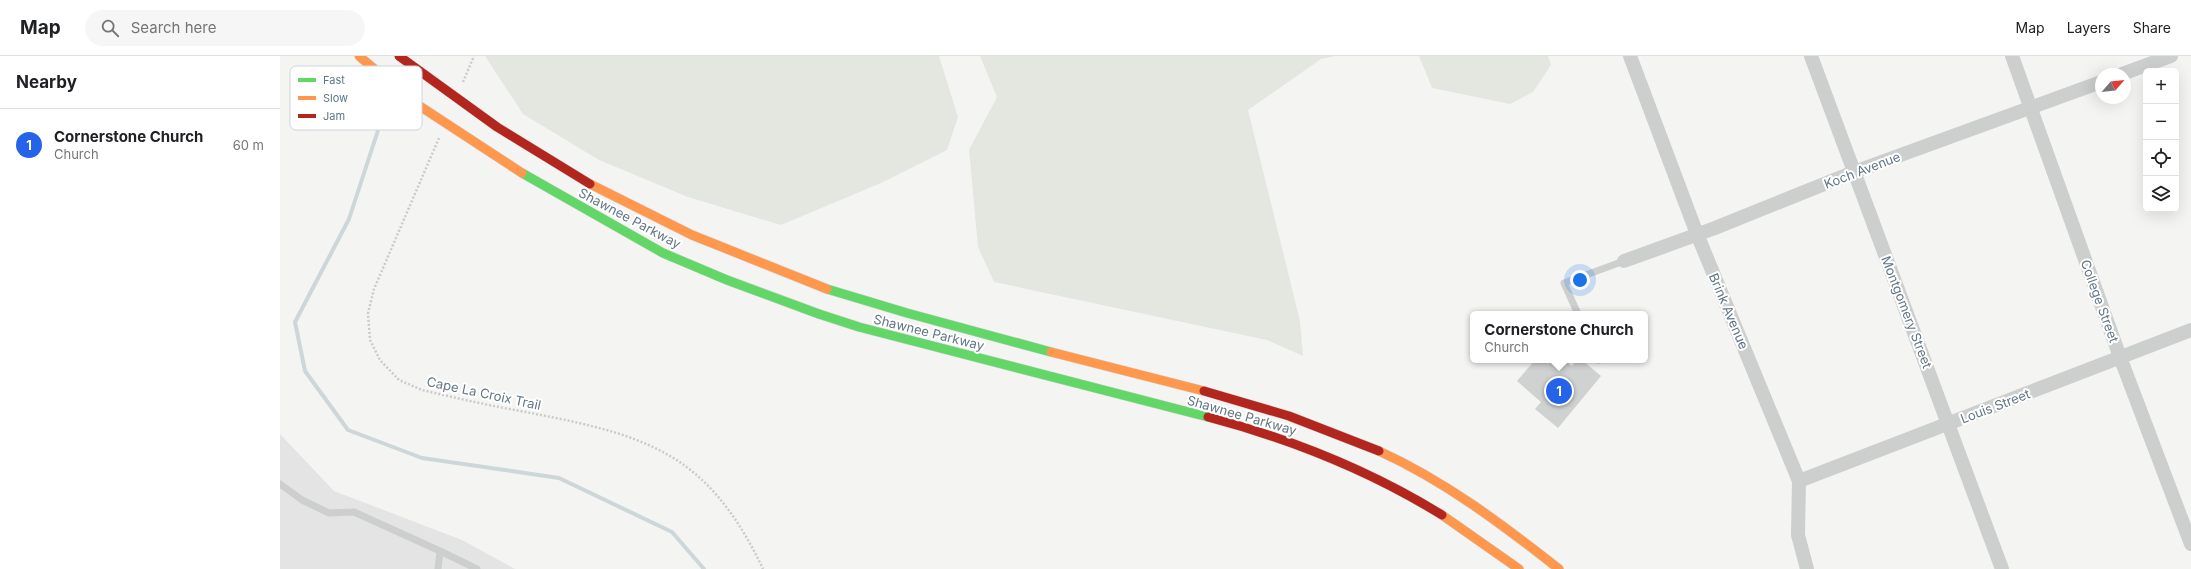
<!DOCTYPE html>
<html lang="en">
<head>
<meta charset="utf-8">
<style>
	:root { --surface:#fff; --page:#f6f6f6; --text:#202124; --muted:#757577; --line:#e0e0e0; --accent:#2563eb }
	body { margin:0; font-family:Inter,sans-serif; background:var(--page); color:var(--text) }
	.controls { position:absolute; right:12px; top:12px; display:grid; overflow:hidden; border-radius:6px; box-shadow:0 4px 16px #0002 }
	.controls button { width:36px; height:36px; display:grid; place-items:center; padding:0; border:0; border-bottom:1px solid var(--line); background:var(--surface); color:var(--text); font:20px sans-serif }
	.compass { position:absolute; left:1815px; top:12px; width:36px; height:36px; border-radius:50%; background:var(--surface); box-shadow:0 4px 16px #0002; rotate:62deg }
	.you { position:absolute; left:1300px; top:224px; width:14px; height:14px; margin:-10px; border:3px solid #fff; border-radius:50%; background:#1a73e8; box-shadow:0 0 0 6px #1a73e833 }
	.badge { display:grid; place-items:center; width:26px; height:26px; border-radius:50%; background:var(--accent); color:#fff; font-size:13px; font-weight:700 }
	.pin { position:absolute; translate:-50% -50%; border:2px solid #fff; box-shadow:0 1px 4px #0006 }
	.popup { position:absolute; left:1190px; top:255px; width:178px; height:52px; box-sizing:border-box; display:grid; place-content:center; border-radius:6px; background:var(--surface); filter:drop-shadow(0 1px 3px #0005); font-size:13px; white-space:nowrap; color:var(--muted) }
	.popup b { font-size:15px; color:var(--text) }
	.popup::after { content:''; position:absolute; left:50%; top:100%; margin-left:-8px; border:8px solid transparent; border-top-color:var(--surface) }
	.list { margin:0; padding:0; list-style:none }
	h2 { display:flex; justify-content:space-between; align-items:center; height:52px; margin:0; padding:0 16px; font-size:17px }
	h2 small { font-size:13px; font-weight:400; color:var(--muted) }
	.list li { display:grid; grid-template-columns:26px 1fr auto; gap:12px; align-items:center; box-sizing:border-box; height:72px; padding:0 16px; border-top:1px solid var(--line) }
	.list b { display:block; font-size:15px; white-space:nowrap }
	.list p { margin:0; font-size:13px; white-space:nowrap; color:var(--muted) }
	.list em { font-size:13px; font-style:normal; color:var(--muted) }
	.icon { flex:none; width:22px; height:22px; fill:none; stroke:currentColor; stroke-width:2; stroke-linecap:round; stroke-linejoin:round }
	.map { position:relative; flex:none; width:1911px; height:513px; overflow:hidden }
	header { display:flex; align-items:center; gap:24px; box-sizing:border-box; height:56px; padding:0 20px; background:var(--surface); border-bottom:1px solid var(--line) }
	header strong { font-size:19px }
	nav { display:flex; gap:22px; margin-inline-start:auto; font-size:14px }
	.search { width:280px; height:36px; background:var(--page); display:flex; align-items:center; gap:10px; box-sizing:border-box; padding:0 14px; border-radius:22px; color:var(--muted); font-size:15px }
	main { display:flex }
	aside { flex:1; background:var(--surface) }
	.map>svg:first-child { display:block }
	.built { fill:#e3e4e3 }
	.green { fill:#e4e7e0 }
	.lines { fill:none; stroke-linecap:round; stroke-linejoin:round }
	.stream { stroke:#cdd7d9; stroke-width:4 }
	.building { fill:#d0d1d1 }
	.fast-casing { stroke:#d1d2d2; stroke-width:10 }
	.slow-casing { stroke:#d1d2d2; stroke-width:10 }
	.jam-casing { stroke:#d1d2d2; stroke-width:10 }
	.path { stroke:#cacbcc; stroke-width:2.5; stroke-dasharray:2 2; stroke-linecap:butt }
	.lane { stroke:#cdcfcf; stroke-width:7 }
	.street { stroke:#cdcfcf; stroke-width:14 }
	.fast { stroke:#63d668; stroke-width:9 }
	.slow { stroke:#ff974d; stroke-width:9 }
	.jam { stroke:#b3261e; stroke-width:9 }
	.fast-bridge-casing { stroke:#d1d2d2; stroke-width:10; stroke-linecap:butt }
	.slow-bridge-casing { stroke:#d1d2d2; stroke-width:10; stroke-linecap:butt }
	.jam-bridge-casing { stroke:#d1d2d2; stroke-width:10; stroke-linecap:butt }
	.fast-bridge { stroke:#63d668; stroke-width:9 }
	.slow-bridge { stroke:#ff974d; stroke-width:9 }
	.jam-bridge { stroke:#b3261e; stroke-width:9 }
	.labels { text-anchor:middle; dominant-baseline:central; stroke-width:4; stroke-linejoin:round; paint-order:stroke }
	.street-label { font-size:13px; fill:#617685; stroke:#fff }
	.key { fill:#fff; stroke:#d0d6da; stroke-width:1 }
	.key-label { font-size:11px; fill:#617685 }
</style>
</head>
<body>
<header>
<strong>Map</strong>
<div class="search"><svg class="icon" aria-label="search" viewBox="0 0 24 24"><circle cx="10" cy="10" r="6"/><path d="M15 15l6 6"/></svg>Search here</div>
<nav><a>Map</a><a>Layers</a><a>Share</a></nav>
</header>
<main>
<aside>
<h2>Nearby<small></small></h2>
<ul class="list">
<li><span class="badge">1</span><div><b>Cornerstone Church</b><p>Church</p></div><em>60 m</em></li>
</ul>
</aside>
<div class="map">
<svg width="1911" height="513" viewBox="0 0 1911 513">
	<rect width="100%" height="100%" fill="#f4f4f2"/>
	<!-- built -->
	<path class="built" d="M0,378L54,435L182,484L235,513H0Z"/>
	<!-- green -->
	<g class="green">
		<path d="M205,0H659L678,61L667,94L601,127L501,169L408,141L319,104L243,58Z"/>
		<path d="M700,0H1055L1041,3L968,54L1020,265L1023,300L987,284L714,226L698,191L689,94L717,41Z"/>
		<path d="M1139,0H1268L1271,9L1253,36L1230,48L1152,32Z"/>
	</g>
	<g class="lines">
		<!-- stream -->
		<path class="stream" d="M114,38L104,56L69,163L15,266L25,315L68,374L142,402L279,422L392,476L424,513"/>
	</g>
	<!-- building -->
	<path class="building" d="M1255,304H1292L1289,308L1292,310L1296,304H1302L1321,320L1278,372L1255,353L1261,346L1237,325Z"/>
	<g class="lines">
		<!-- fast casing -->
		<g class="fast-casing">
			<g id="fast">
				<path d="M547,233L627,257L771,296"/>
				<path d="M539,258L579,271L928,361"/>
			</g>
		</g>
		<!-- slow casing -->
		<g class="slow-casing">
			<g id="slow">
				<path d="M771,296L924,335"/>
				<path d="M1099,395C1165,425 1223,469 1279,513"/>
				<path d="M1162,459L1239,513"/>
			</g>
		</g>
		<!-- jam casing -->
		<g class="jam-casing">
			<g id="jam">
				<path d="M924,335L1009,360L1099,395"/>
				<path d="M928,361C1011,383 1089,414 1162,459"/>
			</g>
		</g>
		<!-- path -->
		<g class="path">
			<path d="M183,26L194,0"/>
			<path d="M159,82L94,233L88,257L90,284L100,304L119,324L142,334C176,342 211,350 246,356C300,367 362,377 408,412C442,438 465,475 483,513"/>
		</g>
		<!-- lane -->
		<g class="lane">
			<path d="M1298,258L1284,227L1344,205"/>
			<path d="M1318,304H1319"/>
			<path d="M0,428L22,444L49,457L74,456L160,495L158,513"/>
			<path d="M160,495L197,513"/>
		</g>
		<!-- street -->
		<g class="street">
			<path d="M1350,0L1417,178L1519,425L1518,479L1527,513"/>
			<path d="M1531,0L1722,513"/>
			<path d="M1732,0L1840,301L1911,488"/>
			<path d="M1842,18L1891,0"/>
			<path d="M1344,205L1435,172L1574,116L1821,26"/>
			<path d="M1519,425L1911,274"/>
		</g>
		<!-- fast -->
		<use href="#fast" class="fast"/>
		<!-- slow -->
		<use href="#slow" class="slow"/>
		<!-- jam -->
		<use href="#jam" class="jam"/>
		<!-- fast-bridge casing -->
		<g class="fast-bridge-casing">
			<path id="fast-bridge" d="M242,117L383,197L447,224L539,258"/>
		</g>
		<!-- slow-bridge casing -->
		<g class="slow-bridge-casing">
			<g id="slow-bridge">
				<path d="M79,0L132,45L242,117"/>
				<path d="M310,128L412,179L547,233"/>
			</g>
		</g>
		<!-- jam-bridge casing -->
		<g class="jam-bridge-casing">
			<path id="jam-bridge" d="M119,0L217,71L310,128"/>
		</g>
		<!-- fast-bridge -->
		<use href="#fast-bridge" class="fast-bridge"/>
		<!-- slow-bridge -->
		<use href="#slow-bridge" class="slow-bridge"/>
		<!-- jam-bridge -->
		<use href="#jam-bridge" class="jam-bridge"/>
	</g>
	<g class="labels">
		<!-- street labels -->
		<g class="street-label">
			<text transform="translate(1582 114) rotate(-21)">Koch Avenue</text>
			<text transform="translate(350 162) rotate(28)">Shawnee Parkway</text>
			<text transform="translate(1820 245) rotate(70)">College Street</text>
			<text transform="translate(1449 255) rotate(67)">Brink Avenue</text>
			<text transform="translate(1627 256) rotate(69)">Montgomery Street</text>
			<text transform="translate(649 276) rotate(14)">Shawnee Parkway</text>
			<text transform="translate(204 337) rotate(12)">Cape La Croix Trail</text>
			<text transform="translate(1715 350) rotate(-21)">Louis Street</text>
			<text transform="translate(962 359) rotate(16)">Shawnee Parkway</text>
		</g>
	</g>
	<!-- legend -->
	<rect x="10" y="10" width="132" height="64" rx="6" class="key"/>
	<rect x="18" y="22" width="18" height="4" fill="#63d668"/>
	<rect x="18" y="40" width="18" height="4" fill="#ff974d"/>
	<rect x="18" y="58" width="18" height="4" fill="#b3261e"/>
	<g class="key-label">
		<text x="43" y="28">Fast</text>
		<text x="43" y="46">Slow</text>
		<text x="43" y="64">Jam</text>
	</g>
</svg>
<div class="controls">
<button>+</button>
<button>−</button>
<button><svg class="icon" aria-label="locate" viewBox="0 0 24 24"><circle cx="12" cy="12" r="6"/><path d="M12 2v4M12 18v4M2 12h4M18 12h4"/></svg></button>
<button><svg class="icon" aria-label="layers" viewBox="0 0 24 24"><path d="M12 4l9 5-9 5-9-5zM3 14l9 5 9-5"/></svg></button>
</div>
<svg class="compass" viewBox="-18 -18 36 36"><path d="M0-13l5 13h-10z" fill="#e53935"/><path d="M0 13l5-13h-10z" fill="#757577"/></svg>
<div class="you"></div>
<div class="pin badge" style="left:1279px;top:335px">1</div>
<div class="popup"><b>Cornerstone Church</b>Church</div>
</div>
</main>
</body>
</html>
